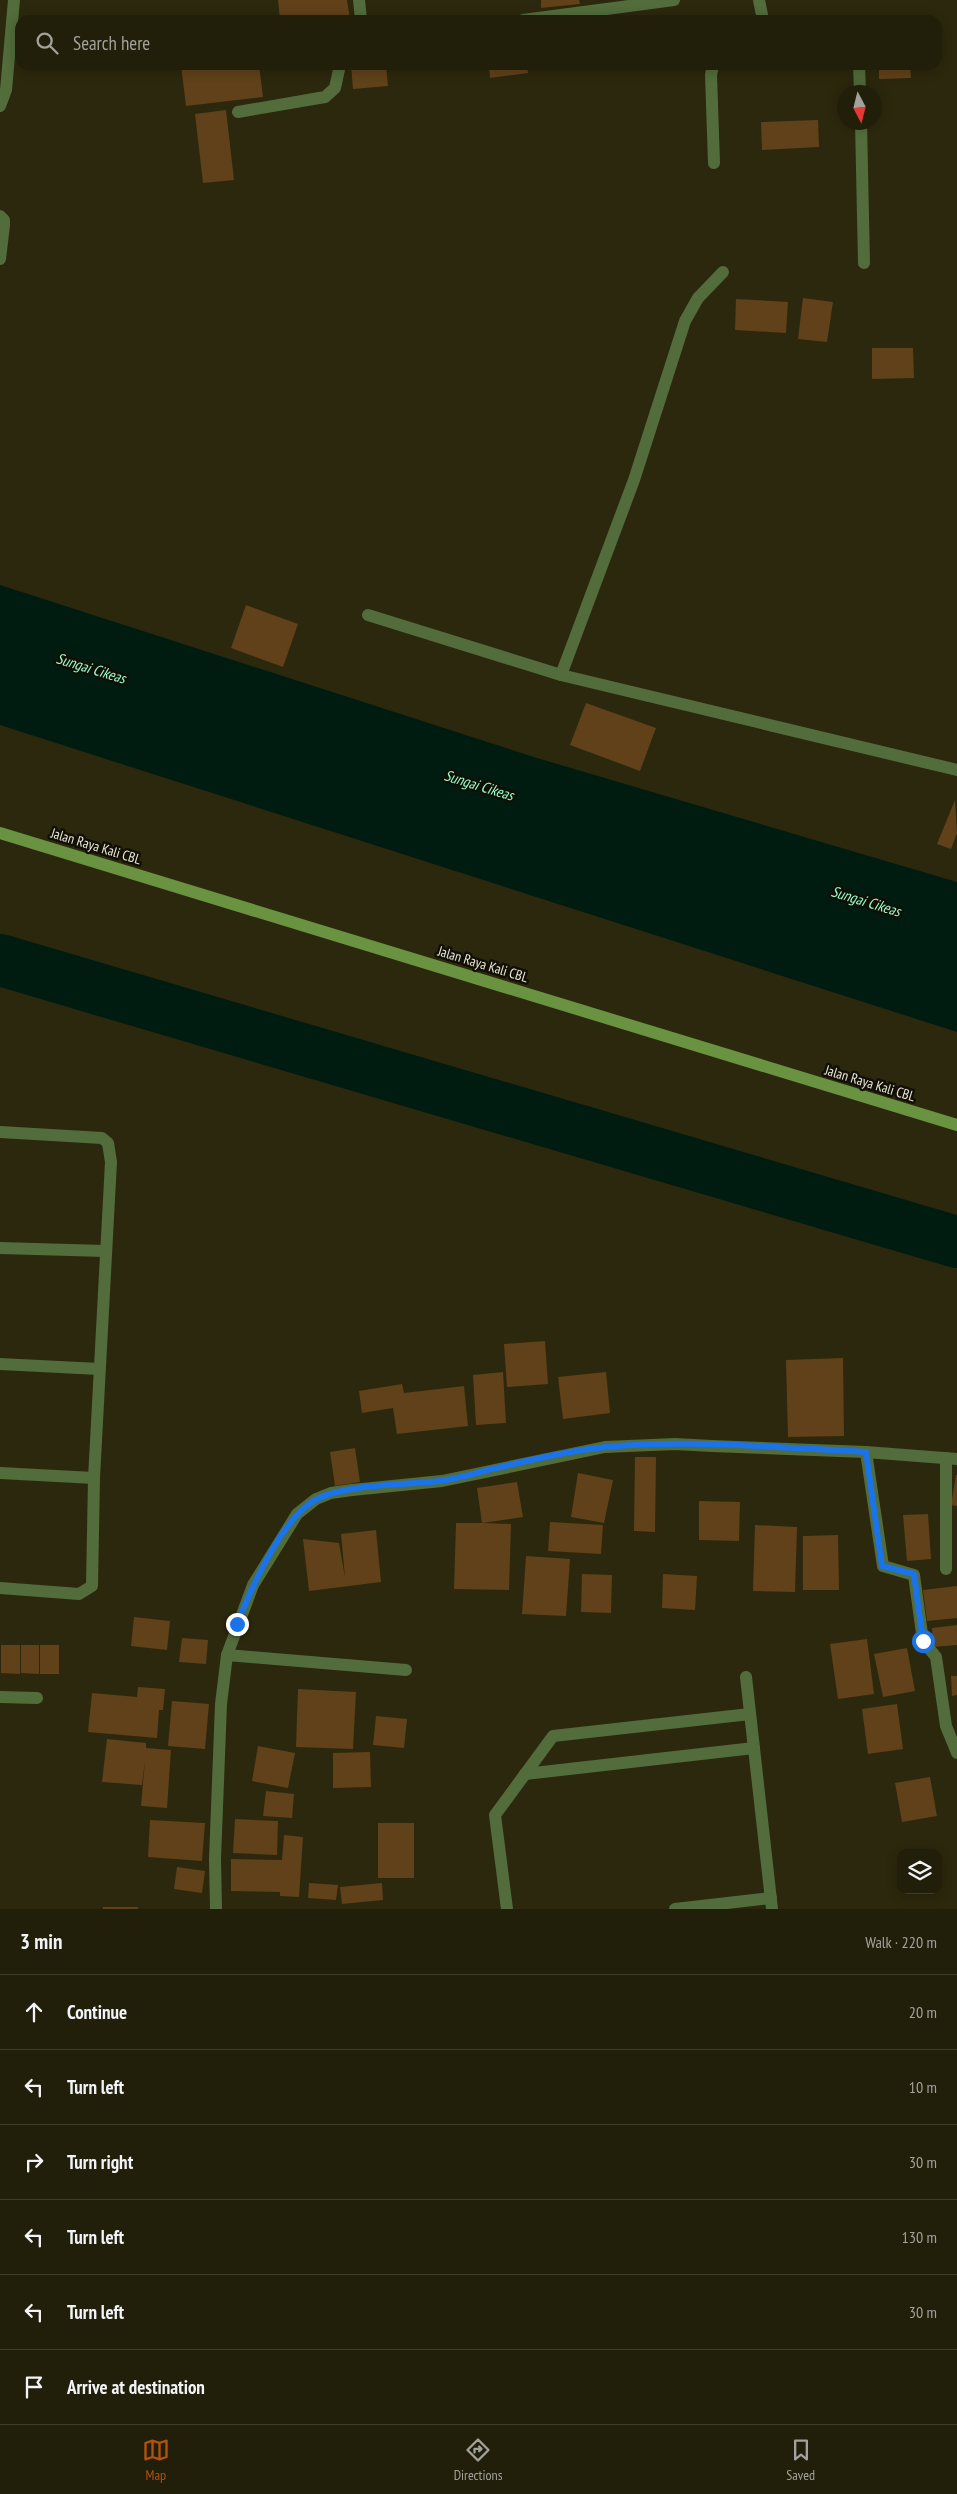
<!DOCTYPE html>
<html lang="en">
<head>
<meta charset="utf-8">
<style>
	:root { --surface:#211e0a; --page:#292713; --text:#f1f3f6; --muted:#a2a29c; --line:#3e3c2b; --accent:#b45309 }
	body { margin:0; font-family:"PT Sans Narrow",sans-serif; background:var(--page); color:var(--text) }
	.controls { position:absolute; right:15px; bottom:15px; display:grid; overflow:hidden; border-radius:10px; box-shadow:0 2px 12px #0003 }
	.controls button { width:45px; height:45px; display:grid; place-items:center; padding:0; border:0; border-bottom:1px solid var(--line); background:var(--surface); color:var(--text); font:25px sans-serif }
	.compass { position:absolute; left:837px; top:85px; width:45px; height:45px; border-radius:50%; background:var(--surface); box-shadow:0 2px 12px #0003; rotate:173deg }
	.stop { position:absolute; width:15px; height:15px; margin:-11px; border:4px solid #1a73e8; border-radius:50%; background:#fff }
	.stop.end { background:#1a73e8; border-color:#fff; box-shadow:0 1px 5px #0008 }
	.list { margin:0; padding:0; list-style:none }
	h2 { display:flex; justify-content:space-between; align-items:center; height:65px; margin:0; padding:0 20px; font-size:21px }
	h2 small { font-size:16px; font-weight:400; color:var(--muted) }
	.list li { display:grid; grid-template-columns:32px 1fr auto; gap:15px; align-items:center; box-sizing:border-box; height:75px; padding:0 20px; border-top:1px solid var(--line) }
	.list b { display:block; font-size:19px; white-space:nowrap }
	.list em { font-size:16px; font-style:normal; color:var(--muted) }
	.icon { flex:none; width:28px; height:28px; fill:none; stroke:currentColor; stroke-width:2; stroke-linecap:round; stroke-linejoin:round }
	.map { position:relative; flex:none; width:957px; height:1909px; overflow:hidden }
	.search { position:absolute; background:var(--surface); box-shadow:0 2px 12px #0003; left:15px; right:15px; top:15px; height:55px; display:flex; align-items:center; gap:12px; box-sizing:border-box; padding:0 18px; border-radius:15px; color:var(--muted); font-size:19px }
	.sheet { height:515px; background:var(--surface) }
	nav { display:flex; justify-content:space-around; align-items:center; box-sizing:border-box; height:70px; border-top:1px solid var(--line); background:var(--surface); font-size:14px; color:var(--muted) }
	nav a { display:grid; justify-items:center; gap:2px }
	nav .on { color:var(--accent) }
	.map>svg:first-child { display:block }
	.water { fill:#001c10 }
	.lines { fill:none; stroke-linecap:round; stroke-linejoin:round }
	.river { stroke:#001c10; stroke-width:52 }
	.building { fill:#604119 }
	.street { stroke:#526c3b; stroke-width:12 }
	.secondary { stroke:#699241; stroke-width:12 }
	.route { stroke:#1a73e8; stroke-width:6 }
	.labels { text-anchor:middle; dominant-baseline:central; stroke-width:5; stroke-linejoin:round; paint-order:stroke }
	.street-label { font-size:14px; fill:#e8e6d7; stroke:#121006 }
	.water-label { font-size:15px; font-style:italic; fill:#96fccc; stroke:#121006 }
</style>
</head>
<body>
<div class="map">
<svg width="957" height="1909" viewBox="0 0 957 1909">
	<rect width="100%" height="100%" fill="#2c280d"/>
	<!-- water -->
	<path class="water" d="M0,585L537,758L957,882V1032L0,725Z"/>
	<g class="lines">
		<!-- river -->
		<path class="river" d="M0,960L957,1242"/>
	</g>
	<!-- building -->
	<g class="building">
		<path d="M278,0H347L350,20H280Z"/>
		<path d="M541,0H579L580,4L541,8Z"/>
		<path d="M181,65H259L263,97L186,106Z"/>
		<path d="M351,65H386L388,86L353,89Z"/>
		<path d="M489,65H527L528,73L490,78Z"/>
		<path d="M879,65H910L911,78L879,79Z"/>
		<path d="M226,110L234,180L203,183L195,114Z"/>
		<path d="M818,120L819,147L762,150L761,122Z"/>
		<path d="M803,298L833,302L827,342L798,339Z"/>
		<path d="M736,299L788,302L786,333L735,330Z"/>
		<path d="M872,348H913L914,378L872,379Z"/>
		<path d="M246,605L298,624L283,667L231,648Z"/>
		<path d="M586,703L656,728L640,771L570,745Z"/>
		<path d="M955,800L957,833L951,849L937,844Z"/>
		<path d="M545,1341L548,1384L507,1387L504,1344Z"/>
		<path d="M843,1358L844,1436L788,1437L786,1360Z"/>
		<path d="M503,1372L506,1423L476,1425L473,1375Z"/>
		<path d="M606,1372L610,1413L563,1419L558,1377Z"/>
		<path d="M402,1384L404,1393L464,1386L468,1426L397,1434L393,1408L362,1413L359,1391Z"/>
		<path d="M355,1448L360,1482L335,1486L330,1452Z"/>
		<path d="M635,1457H656L655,1532L634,1531Z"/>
		<path d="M578,1473L613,1480L604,1523L571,1517Z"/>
		<path d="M956,1475H957V1506L951,1505Z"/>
		<path d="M517,1482L523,1517L482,1523L511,1524L509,1590L454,1589L456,1523H482L477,1488Z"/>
		<path d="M699,1501L740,1502L739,1541L699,1540Z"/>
		<path d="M928,1514L931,1559L907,1561L903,1515Z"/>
		<path d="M550,1522L603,1525L601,1554L548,1551Z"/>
		<path d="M755,1525L797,1527L795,1592L753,1591Z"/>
		<path d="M376,1530L381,1582L309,1591L303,1539L339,1543L345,1577L341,1534Z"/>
		<path d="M838,1535L839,1590H803V1536Z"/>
		<path d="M526,1556L570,1559L566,1616L522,1614Z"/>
		<path d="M582,1574L612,1575L611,1613L581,1612Z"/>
		<path d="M663,1574L697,1576L695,1610L662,1608Z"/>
		<path d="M957,1586V1618L927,1621L923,1590Z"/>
		<path d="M134,1617L170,1621L167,1650L131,1646Z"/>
		<path d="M957,1625V1645L933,1647L932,1628Z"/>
		<path d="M182,1638L208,1640L206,1664L179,1662Z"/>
		<path d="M867,1639L874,1694L838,1699L830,1644Z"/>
		<path d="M1,1645H20V1674L1,1673Z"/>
		<path d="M21,1645H39V1674L21,1673Z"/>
		<rect x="40" y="1645" width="19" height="29"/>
		<path d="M907,1648L915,1691L883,1697L874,1654Z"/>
		<path d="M951,1676H957V1695L952,1696Z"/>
		<path d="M138,1687L165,1689L163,1710H159L157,1738L88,1732L92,1693L137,1697Z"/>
		<path d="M298,1689L356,1692L353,1749L296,1747Z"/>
		<path d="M172,1701L209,1704L205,1749L168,1746Z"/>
		<path d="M897,1704L903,1749L868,1754L862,1709Z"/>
		<path d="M376,1716L407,1719L404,1748L373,1745Z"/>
		<path d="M107,1739L146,1743V1748L171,1750L167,1808L141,1806L145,1760L142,1785L102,1782Z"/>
		<path d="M258,1746L295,1753L288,1788L252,1781Z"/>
		<path d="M370,1752L371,1787L333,1788V1753Z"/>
		<path d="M930,1777L937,1816L902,1822L895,1783Z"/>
		<path d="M266,1791L294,1794L292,1818L263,1816Z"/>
		<path d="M235,1819L278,1821L277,1855L233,1853Z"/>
		<path d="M150,1820L205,1823L202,1861L148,1857Z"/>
		<rect x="378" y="1823" width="36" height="55"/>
		<path d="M284,1835L303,1837L299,1897L280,1896V1892L231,1891V1859L282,1860Z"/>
		<path d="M177,1867L205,1871L202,1893L174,1889Z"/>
		<path d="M309,1883L338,1885L336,1900L308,1898Z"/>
		<path d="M382,1883L383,1900L342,1904L340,1887Z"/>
		<rect x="103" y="1907" width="35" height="2"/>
	</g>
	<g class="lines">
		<!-- street -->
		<g class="street">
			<path d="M359,0L361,20"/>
			<path d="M759,0L763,20"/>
			<path d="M523,20L674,0"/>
			<path d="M713,65L711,75L714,163"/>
			<path d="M859,65L860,92"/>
			<path d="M0,106L6,90L14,0"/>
			<path d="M238,112L325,97L335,88L340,65"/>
			<path d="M861,122L864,263"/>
			<path d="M0,216L4,220V225L0,259"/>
			<path d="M368,615L561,675L957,770"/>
			<path d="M561,675L634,480L685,321L698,298L723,272"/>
			<path d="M0,1132L102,1138L108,1143L111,1162L94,1478L0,1473"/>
			<path d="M0,1248L105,1251"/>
			<path d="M0,1364L99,1369"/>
			<path d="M866,1452L883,1566L914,1575L923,1641L936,1657L946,1726L957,1753"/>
			<path d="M946,1569V1458"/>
			<path d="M0,1588L79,1594L92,1586L94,1478"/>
			<path d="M227,1655L406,1670"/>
			<path d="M746,1677L772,1909"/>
			<path d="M0,1697L37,1698"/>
			<path d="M525,1774L754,1748"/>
			<path d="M216,1909L215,1859L221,1704L227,1655L253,1585L297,1514L316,1499L331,1493L352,1490L442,1481L605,1447L675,1444L712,1446L866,1452L957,1459"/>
			<path d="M507,1909L495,1815L553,1736L750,1714"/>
			<path d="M675,1909L771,1898"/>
		</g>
		<!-- secondary -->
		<path class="secondary" d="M0,833L957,1125"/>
	</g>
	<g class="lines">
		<!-- route -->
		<path class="route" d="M237,1624C251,1589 282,1517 317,1499C346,1484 406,1485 440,1481C456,1479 472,1474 488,1470C526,1461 567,1451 606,1447C692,1439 781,1448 866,1452L882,1566L914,1574L923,1641"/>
	</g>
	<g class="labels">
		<!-- street labels -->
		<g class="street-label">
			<text transform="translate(96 846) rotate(17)">Jalan Raya Kali CBL</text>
			<text transform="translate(483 964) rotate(17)">Jalan Raya Kali CBL</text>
			<text transform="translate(870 1083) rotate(17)">Jalan Raya Kali CBL</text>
		</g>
		<!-- water labels -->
		<g class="water-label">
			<text transform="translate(91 668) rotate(17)">Sungai Cikeas</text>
			<text transform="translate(479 785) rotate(17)">Sungai Cikeas</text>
			<text transform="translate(866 901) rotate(17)">Sungai Cikeas</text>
		</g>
	</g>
</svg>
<div class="controls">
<button><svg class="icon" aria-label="layers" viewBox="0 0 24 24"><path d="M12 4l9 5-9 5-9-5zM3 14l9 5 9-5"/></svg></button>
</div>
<svg class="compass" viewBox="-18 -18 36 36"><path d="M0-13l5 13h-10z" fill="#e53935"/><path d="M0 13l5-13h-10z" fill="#a2a29c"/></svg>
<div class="stop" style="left:923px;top:1641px"></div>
<div class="stop end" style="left:237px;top:1624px"></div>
<div class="search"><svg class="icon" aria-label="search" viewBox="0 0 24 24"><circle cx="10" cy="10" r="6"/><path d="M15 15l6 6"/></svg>Search here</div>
</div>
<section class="sheet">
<h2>3 min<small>Walk · 220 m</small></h2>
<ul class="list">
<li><svg class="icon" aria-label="ahead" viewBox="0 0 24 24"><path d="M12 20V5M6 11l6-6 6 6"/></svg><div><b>Continue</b></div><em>20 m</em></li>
<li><svg class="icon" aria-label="left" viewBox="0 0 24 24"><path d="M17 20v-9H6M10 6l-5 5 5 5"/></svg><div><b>Turn left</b></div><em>10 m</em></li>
<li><svg class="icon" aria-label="right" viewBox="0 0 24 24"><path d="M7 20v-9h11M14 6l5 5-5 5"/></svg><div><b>Turn right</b></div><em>30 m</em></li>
<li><svg class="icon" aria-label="left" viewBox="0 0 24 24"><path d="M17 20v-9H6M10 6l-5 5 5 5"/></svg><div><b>Turn left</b></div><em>130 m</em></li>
<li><svg class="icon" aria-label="left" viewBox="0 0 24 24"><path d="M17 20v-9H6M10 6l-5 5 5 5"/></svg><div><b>Turn left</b></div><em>30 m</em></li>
<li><svg class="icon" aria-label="arrive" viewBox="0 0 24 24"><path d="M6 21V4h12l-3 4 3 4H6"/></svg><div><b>Arrive at destination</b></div></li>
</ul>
</section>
<nav>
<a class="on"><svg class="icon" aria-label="map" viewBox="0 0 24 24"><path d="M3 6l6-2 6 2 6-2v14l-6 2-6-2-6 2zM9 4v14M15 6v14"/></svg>Map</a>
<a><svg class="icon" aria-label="directions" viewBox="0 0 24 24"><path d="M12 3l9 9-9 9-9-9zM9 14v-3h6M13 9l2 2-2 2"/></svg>Directions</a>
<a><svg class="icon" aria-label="saved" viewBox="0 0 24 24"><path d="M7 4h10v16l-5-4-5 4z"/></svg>Saved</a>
</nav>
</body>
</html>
